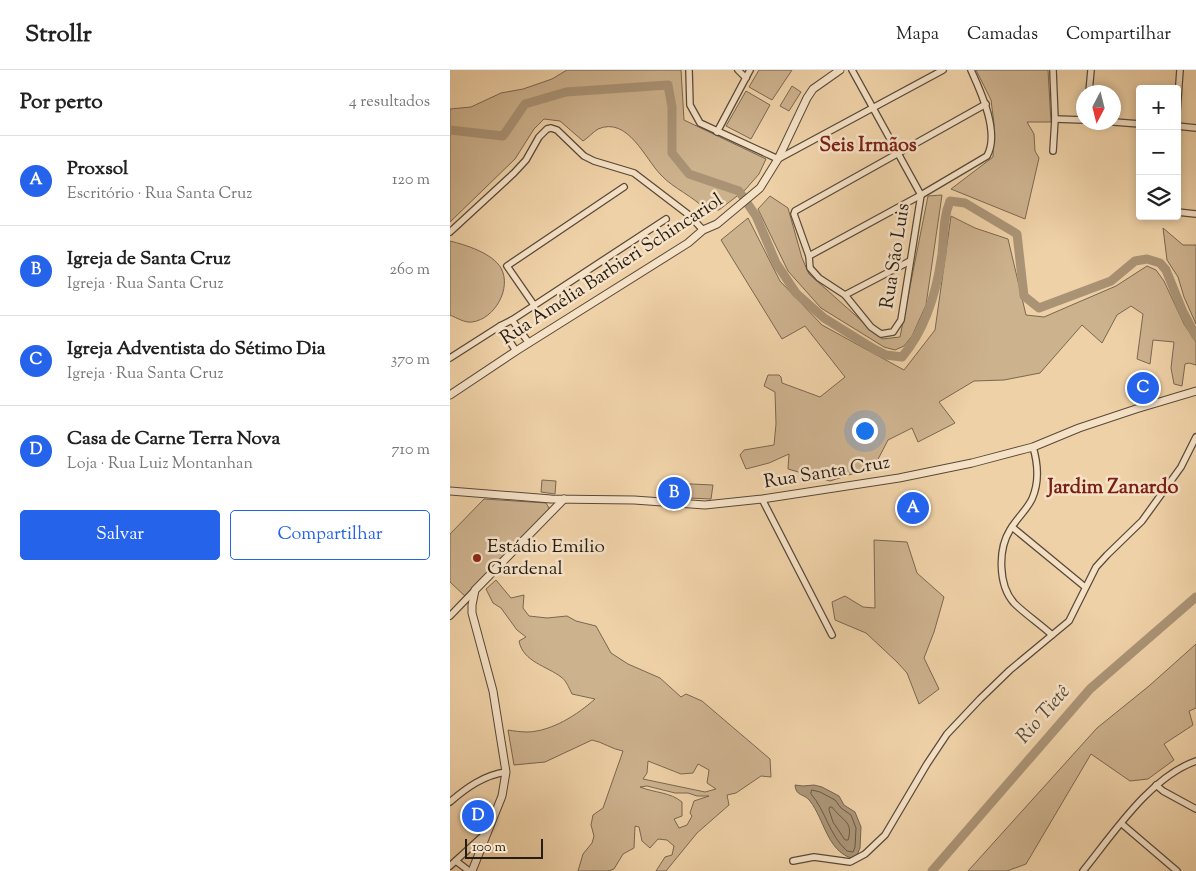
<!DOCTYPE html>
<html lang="pt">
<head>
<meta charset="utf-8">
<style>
	:root { --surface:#fff; --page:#f2f2f2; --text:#222; --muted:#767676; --line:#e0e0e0; --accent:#2563eb }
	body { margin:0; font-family:"Sorts Mill Goudy",serif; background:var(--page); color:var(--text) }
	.controls { position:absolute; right:15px; top:15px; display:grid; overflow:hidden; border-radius:5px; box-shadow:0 2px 8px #0003 }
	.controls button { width:45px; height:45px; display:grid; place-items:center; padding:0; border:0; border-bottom:1px solid var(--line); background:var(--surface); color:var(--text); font:25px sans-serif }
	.compass { position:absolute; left:626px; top:15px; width:45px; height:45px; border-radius:50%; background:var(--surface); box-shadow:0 2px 8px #0003; rotate:187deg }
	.scale { position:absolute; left:15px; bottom:12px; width:78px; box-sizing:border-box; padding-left:5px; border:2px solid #251c14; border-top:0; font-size:14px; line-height:18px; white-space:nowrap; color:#251c14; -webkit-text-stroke:4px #f5e1c6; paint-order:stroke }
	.you { position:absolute; left:414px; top:360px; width:18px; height:18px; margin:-12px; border:4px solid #fff; border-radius:50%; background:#1a73e8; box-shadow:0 0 0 8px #1a73e833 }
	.badge { display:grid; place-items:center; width:32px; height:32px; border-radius:50%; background:var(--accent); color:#fff; font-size:16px; font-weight:700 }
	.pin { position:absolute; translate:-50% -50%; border:2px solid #fff; box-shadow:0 1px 5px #0006 }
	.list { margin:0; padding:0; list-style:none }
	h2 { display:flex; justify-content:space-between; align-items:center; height:65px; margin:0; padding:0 20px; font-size:21px }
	h2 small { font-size:16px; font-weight:400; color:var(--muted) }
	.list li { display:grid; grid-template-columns:32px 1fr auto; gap:15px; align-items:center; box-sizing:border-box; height:90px; padding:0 20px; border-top:1px solid var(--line) }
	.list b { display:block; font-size:19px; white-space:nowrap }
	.list p { margin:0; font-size:16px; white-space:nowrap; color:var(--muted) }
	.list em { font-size:16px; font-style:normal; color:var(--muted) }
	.actions { display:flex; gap:10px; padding:15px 20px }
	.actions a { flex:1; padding:11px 0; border:1px solid var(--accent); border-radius:5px; text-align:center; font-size:18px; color:var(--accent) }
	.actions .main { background:var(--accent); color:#fff }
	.icon { flex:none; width:28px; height:28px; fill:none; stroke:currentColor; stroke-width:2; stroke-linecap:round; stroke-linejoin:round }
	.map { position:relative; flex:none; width:746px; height:801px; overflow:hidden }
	header { display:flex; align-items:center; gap:30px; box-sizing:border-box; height:70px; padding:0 25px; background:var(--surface); border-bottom:1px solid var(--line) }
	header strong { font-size:24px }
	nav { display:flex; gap:28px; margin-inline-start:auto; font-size:18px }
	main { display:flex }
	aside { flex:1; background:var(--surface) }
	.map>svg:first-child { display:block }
	.green { fill:#cdb28e; stroke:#796751; fill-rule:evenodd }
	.water { fill:#aa9375; stroke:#75634e }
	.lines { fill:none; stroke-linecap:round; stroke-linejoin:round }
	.shore { stroke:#685844; stroke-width:1 }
	.river { stroke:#aa9375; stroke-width:9 }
	.minor-casing { stroke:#584939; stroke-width:8 }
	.tertiary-casing { stroke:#584939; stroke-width:9 }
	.minor { stroke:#f5e1c6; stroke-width:5.5 }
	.tertiary { stroke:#f5e1c6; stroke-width:7 }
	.poi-dot { fill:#8f2418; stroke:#f5e1c6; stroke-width:2 }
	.labels { text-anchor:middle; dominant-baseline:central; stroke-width:5; stroke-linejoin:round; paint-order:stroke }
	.street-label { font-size:19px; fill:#251c14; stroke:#f5e1c6 }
	.poi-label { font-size:19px; fill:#251c14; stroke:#f5e1c6; text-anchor:start }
	.neighbourhood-label { font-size:20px; font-weight:bold; fill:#7a1f14; stroke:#f5e1c6 }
	.water-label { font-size:20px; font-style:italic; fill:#5a4c3b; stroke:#f5e1c6 }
</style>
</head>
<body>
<header>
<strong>Strollr</strong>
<nav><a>Mapa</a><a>Camadas</a><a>Compartilhar</a></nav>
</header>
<main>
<aside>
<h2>Por perto<small>4 resultados</small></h2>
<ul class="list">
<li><span class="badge">A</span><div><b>Proxsol</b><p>Escritório · Rua Santa Cruz</p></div><em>120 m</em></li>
<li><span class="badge">B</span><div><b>Igreja de Santa Cruz</b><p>Igreja · Rua Santa Cruz</p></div><em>260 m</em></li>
<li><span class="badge">C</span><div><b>Igreja Adventista do Sétimo Dia</b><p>Igreja · Rua Santa Cruz</p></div><em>370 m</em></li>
<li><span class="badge">D</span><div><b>Casa de Carne Terra Nova</b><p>Loja · Rua Luiz Montanhan</p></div><em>710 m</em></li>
</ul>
<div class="actions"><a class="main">Salvar</a><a>Compartilhar</a></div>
</aside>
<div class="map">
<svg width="746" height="801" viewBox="0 0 746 801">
	<rect width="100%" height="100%" fill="#efd1a7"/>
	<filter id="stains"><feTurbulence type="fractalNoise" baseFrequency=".004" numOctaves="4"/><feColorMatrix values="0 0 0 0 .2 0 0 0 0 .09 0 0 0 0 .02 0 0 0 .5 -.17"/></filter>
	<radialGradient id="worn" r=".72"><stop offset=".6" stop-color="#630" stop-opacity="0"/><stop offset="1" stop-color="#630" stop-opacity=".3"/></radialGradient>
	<!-- green -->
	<g class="green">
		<path d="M117,0H231L234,50L316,89L309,104L295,120L269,140H256C243,126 224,119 211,105C195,89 178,46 148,59C143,62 138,68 133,71L110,51L94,49L84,59L65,89L0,152V39L21,37L51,23L73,19L102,9Z"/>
		<path d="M309,0H342L322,30L299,17Z"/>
		<path d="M526,0H598L601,52H577L584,64L585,81L589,88L575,149L501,119L543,87L544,54L541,30Z"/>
		<path d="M342,16L351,22L339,41L330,36Z"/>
		<path d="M296,21L320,35L301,69L276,56Z"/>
		<path d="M492,125L476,235L462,266L454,276L445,280L434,277L371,238L338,201L308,139L320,126L338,138L352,188L359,204L432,269L450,267L478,126Z"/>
		<path d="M501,146L525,158L558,169L576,245L594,247L666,216L697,196L706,200L714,211L734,254L746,272V295L739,293L735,294L732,316L724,314L721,298L724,272L703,270L700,294L687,289L693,244L681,236L667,245L652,273L632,255L590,303L554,310L524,311L489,332L505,353L468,372L462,358L438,370L424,397L380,411L338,399L339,384L319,393L296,399L290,385L294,380L324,375L326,354L325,322L314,316L318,305H329L331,307L332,313L370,327L395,307L355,256L332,269L271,170L298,148L330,211L372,255L454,300L485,260Z"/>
		<path d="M713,158L733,175H746V254L734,227L728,207L717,190Z"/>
		<path d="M0,171C16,175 42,183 51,198C62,218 45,249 22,252C15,253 7,248 0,245Z"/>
		<path d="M92,410L106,411L105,424L91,422Z"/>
		<path d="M220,413L263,415L261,429L216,427V415Z"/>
		<path d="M34,429L96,433L99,438L98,442L16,527L0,512V464Z"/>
		<path d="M424,470L457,472L467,503L494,527L484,562L474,588L489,619L469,634L457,603L447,592L416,563L385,550L382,532L395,526L413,537L425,538Z"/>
		<path d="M46,510L61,528L74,525L73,538L79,546L97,548L117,546L126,551L146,556L161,583L178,594L210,608L231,627L236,624L252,631L320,689L321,707L311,706L286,723L277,725L279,735L247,763L216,801H206L215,787L222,785L224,776L217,770L208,769L200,778L192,771L189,757L185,756L184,778L173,784L164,799L158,801H128L133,784L142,773L144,766L141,755L143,745L153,738L173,681C161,679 153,672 142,670L95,692L64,695L58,660C64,661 71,662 78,662C102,661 127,645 145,629L122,624C119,618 116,610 111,607C97,596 73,592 69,571L76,567L67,560L51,538L43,533L36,519ZM198,691L231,704L243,703L248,694L259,700L257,713L266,719L255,722L193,709L197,703ZM197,716L225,723H238L247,726H259L244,731L240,743L242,746L237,755L229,758L224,749L232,746V732C220,722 205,723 190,717Z"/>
		<path d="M746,574V638L739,641L743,655L714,674L724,690L698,709L680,711L641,684L576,794L557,801H518L647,658L699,616Z"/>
	</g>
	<!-- water -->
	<path class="water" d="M345,715L353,716L364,715L372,717L389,726L394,735L405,742L411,757L410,778L407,785L401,788C377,780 374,749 360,731C354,723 346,727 345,715Z"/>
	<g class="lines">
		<!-- shore -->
		<g class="shore">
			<path d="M362,720L370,722L385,730L391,738L401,745L406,758L405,777L403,782L397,781C379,765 376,741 361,724Z"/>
			<path d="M380,737H382C391,750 404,751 398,770H395L383,752L379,740Z"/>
		</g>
		<!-- river -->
		<g class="river">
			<path d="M0,60L53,66L75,34L116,22L218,15L222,37V83L239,104L289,121L306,146L326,193L346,223L374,248L424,279L436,285L452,287C476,259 487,220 492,184C494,166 493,148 500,131L515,133L567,164L574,226L589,238L661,211L685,191L697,189L710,193L716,200L733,242L746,266"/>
			<path d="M482,801L640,619L746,527"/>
		</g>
		<!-- minor casing -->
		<g class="minor-casing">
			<g id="minor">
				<path d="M239,0L240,35L250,53L328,89L493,0"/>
				<path d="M288,0L296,8"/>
				<path d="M402,0L471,125"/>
				<path d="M603,0L605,49L603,81"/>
				<path d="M639,22L641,0"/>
				<path d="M727,42L730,0"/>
				<path d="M605,49L634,50"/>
				<path d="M664,52L690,54"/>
				<path d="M727,56L746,58"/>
				<path d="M267,62L300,0"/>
				<path d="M471,125L451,250L443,262L431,264L421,257L395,225L369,208L360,198L359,186L344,144L345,141L536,34"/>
				<path d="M727,142L746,144"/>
				<path d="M0,162L64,103L76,90L89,67L97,59L101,58L107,60L134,86L144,91L184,103L239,145L253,160"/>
				<path d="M359,186L471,125L537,86C550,63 531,22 521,0"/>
				<path d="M395,225L460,191"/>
				<path d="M84,235L57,196L174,117"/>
				<path d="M62,250L79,273"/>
				<path d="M50,256L66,281"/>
				<path d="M0,288L50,256L62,250L216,149"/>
				<path d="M583,377C588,394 590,411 582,429C576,441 566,449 560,460C548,479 548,515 564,533C575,544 590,554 602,565"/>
				<path d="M312,429L382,565"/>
				<path d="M562,457L635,517"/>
				<path d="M0,546L25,520"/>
				<path d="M706,715L713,721L746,739"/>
				<path d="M0,732C16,718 34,705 56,702"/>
				<path d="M672,754L727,801"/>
				<path d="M6,791L19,801"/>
				<path d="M343,791L364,787L400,792L415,784L435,765L477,694L497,664L530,629L560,600L619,551L646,497L657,485L692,451L731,397L746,367"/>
				<path d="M0,796L36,763"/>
				<path d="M633,801C663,764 700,707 746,691"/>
			</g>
		</g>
		<!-- tertiary casing -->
		<g class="tertiary-casing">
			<g id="tertiary">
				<path d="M0,325L66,281L238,173L253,160L267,154L310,118L328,89L357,28L363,19L390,0"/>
				<path d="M0,421L101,429L184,430L255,435L312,429L449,408L522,393L583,377L629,358L686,339L746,321"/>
				<path d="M22,801L52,726L56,702L43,621L22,543V535L25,520L114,429"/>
			</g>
		</g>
		<!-- minor -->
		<use href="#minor" class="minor"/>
		<!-- tertiary -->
		<use href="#tertiary" class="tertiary"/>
	</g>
	<!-- markers -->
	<circle class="poi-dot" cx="27" cy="488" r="5"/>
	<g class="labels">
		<!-- street labels -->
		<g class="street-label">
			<text transform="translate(446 186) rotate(-81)">Rua São Luis</text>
			<text transform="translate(162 200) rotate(-33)">Rua Amélia Barbieri Schincariol</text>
			<text transform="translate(377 403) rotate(-9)">Rua Santa Cruz</text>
		</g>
		<!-- poi labels -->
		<g class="poi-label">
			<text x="37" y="477">Estádio Emilio<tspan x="37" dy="22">Gardenal</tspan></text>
		</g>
		<!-- neighbourhood labels -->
		<g class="neighbourhood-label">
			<text x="418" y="76">Seis Irmãos</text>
			<text x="663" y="418">Jardim Zanardo</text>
		</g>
		<!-- water labels -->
		<g class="water-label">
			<text transform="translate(594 645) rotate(-49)">Rio Tietê</text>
		</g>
	</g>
	<rect width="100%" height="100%" filter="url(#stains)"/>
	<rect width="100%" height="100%" fill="url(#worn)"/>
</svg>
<div class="controls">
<button>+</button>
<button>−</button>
<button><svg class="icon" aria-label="layers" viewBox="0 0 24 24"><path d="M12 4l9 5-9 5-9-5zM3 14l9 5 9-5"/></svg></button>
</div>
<svg class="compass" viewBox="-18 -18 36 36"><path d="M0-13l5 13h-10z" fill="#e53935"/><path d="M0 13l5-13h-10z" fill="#767676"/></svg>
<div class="scale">100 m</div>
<div class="you"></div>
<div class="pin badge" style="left:463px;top:438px">A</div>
<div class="pin badge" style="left:224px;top:423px">B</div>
<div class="pin badge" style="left:693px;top:318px">C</div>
<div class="pin badge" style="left:28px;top:746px">D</div>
</div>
</main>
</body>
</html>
